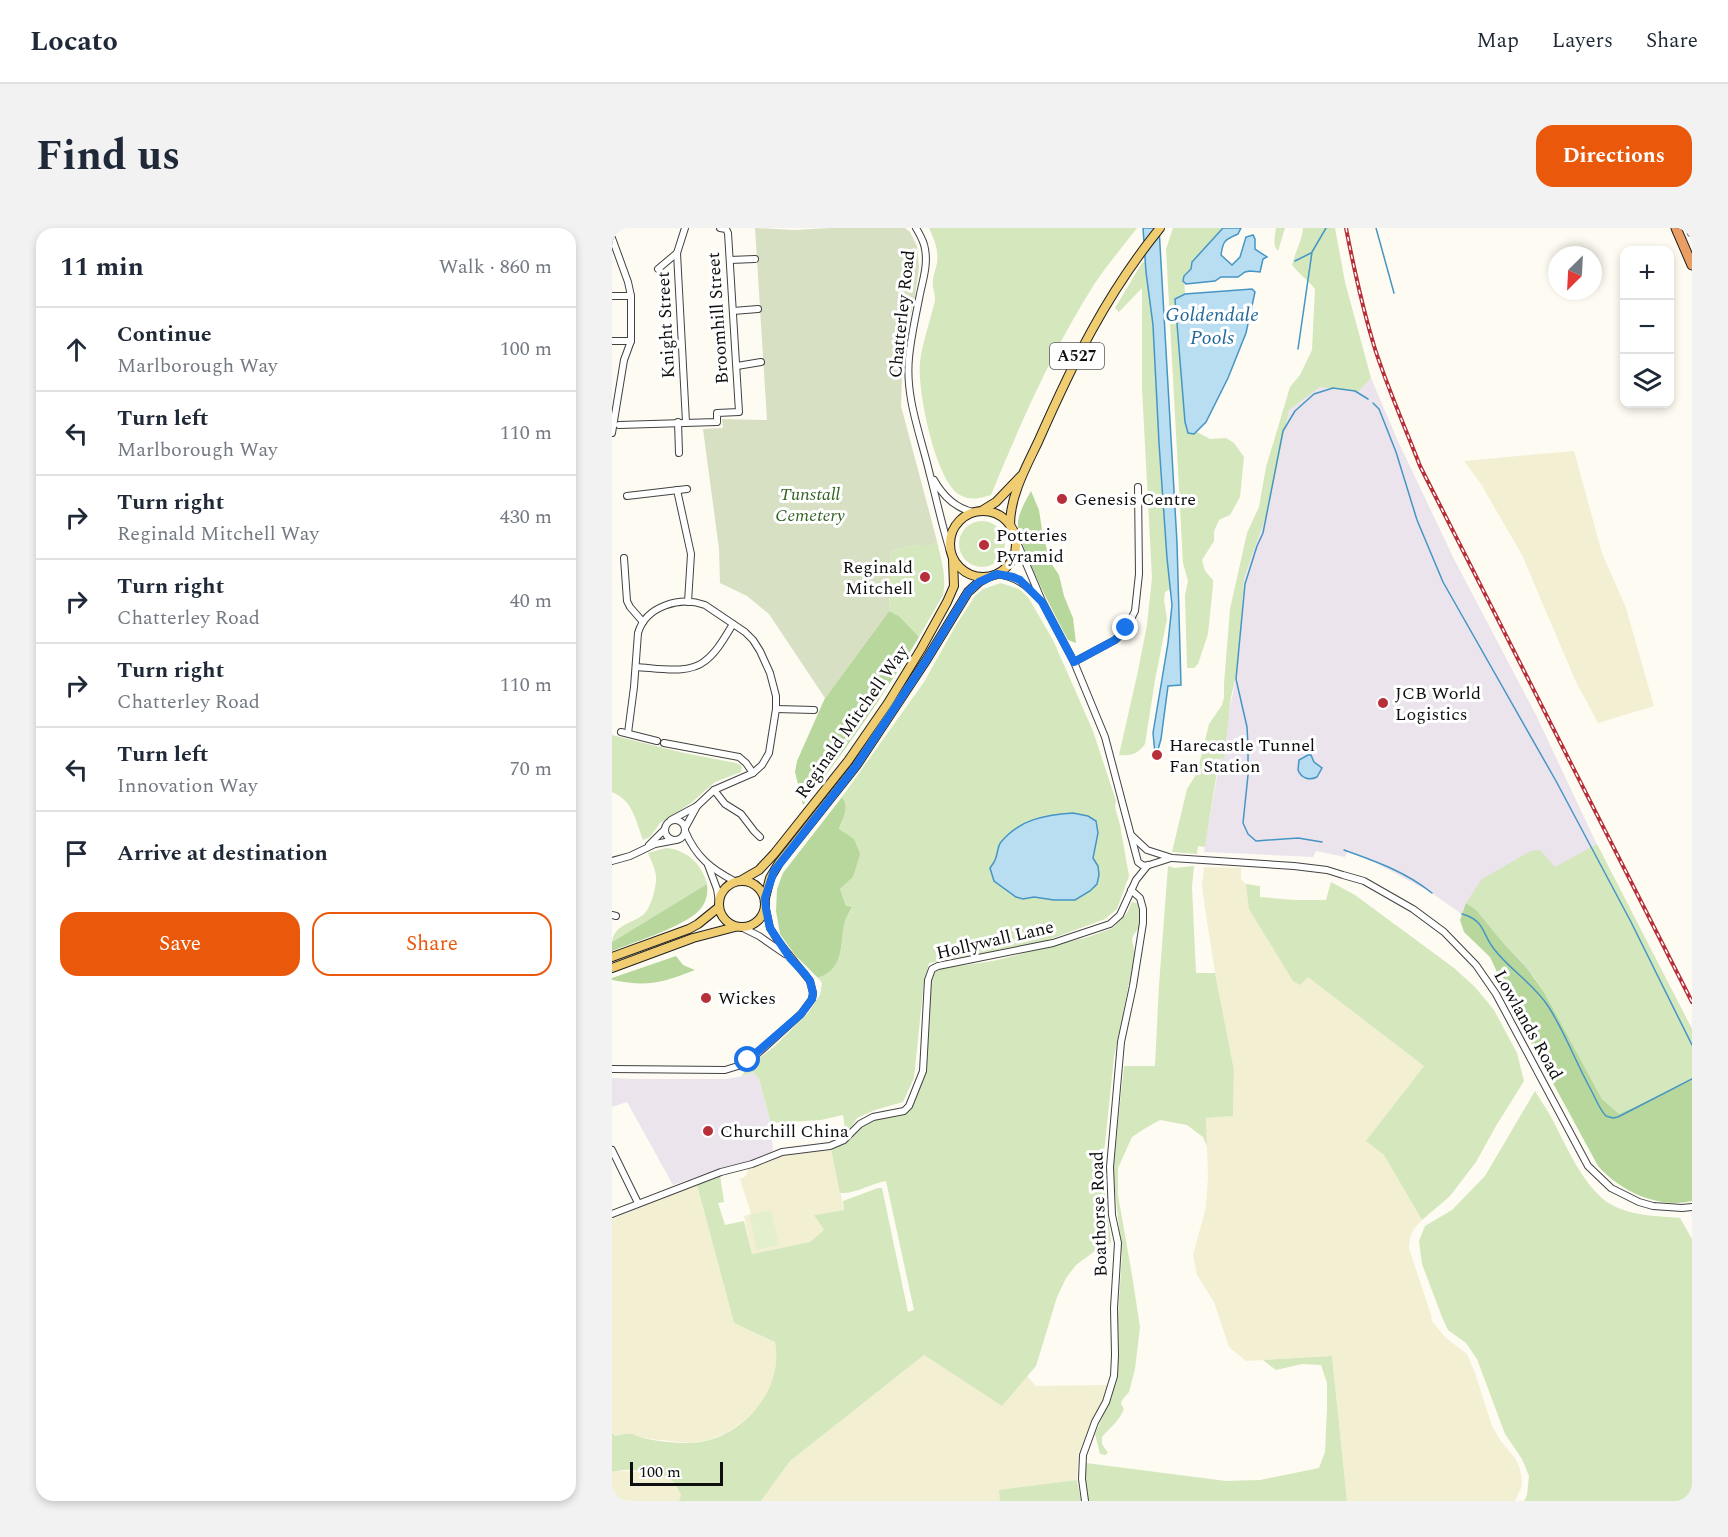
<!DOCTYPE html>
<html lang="en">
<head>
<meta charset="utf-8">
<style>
	:root { --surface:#fff; --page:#f2f2f3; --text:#1f2937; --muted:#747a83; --line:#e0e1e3; --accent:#ea580c }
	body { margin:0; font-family:Spectral,serif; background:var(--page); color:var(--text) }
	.controls { position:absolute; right:18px; top:18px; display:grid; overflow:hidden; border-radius:12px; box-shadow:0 3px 9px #0003 }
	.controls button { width:54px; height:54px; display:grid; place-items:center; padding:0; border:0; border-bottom:2px solid var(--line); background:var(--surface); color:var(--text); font:30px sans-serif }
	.compass { position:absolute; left:936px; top:18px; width:54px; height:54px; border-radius:50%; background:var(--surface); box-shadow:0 3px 9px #0003; rotate:204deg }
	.scale { position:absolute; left:18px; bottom:15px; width:93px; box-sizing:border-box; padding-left:6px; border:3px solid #0f0f0f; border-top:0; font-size:16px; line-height:21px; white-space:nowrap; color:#0f0f0f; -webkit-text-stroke:4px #fff; paint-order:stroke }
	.stop { position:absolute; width:18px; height:18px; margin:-14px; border:4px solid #1a73e8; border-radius:50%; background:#fff }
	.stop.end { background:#1a73e8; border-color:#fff; box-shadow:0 2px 6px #0008 }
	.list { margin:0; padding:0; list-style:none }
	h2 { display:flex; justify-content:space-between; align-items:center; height:78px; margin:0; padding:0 24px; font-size:26px }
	h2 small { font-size:20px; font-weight:400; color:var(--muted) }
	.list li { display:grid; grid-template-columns:39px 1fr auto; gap:18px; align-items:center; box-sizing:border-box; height:84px; padding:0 24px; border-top:2px solid var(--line) }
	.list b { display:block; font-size:22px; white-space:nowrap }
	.list p { margin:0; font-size:20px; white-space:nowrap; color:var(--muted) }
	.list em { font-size:20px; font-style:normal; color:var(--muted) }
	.actions { display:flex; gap:12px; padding:18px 24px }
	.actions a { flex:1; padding:14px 0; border:2px solid var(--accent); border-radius:18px; text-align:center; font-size:21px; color:var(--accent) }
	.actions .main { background:var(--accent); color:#fff }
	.icon { flex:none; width:33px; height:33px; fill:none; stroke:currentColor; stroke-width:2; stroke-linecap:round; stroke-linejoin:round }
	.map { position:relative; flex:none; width:1080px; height:1273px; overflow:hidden; border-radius:18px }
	header { display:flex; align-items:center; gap:36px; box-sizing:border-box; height:84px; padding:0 30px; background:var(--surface); border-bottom:2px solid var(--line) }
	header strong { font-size:28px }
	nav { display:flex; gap:33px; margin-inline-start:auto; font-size:21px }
	.intro { display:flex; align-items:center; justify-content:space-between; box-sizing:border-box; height:144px; padding:0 36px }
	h1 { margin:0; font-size:42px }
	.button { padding:15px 27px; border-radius:18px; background:var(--accent); color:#fff; font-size:21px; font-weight:700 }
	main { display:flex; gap:36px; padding:0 36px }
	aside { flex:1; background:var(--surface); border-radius:18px; box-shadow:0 3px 9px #0003 }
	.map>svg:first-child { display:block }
	.industrial { fill:#ece4ed }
	.farmland { fill:#f3efd3 }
	.green { fill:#d4e7bd }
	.forest { fill:#b8d79d }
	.cemetery { fill:#d7e0c3 }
	.pitch { fill:#e4efce }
	.water { fill:#b9def2; stroke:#4595c5; stroke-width:1.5 }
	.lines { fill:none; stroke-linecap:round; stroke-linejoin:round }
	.stream { stroke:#4595c5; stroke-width:1.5 }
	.minor-casing { stroke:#424242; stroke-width:8 }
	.major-casing { stroke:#202020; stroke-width:10 }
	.highway-casing { stroke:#202020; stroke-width:11 }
	.minor { stroke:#fff; stroke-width:6 }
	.major { stroke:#f0cd70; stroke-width:8 }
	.highway { stroke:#eb9e63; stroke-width:9 }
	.rail-casing { stroke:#b62f39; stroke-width:4 }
	.rail { stroke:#fff; stroke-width:1.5; stroke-dasharray:4.5; stroke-linecap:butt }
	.route { stroke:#1a73e8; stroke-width:8 }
	.poi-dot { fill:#b62f39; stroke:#fff; stroke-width:2 }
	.labels { text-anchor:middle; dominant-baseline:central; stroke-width:6; stroke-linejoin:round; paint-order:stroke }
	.shield { fill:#fff; stroke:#575757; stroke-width:1.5 }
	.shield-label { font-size:16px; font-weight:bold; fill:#0f0f0f }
	.street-label { font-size:18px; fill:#0f0f0f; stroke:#fff }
	.park-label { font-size:18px; font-style:italic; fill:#326323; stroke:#fff }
	.poi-label { font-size:18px; fill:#0f0f0f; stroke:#fff; text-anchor:start }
	.water-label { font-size:20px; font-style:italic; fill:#1f6799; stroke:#fff }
</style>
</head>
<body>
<header>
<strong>Locato</strong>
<nav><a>Map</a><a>Layers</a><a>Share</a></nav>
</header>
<div class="intro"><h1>Find us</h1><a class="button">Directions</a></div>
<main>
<aside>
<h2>11 min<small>Walk · 860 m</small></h2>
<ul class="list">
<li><svg class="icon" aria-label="ahead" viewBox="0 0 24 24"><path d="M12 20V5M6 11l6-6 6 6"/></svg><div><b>Continue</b><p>Marlborough Way</p></div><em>100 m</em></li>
<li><svg class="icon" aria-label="left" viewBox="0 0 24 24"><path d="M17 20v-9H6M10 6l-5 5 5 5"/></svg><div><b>Turn left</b><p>Marlborough Way</p></div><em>110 m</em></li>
<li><svg class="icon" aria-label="right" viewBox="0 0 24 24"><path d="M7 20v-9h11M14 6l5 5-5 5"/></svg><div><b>Turn right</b><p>Reginald Mitchell Way</p></div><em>430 m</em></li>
<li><svg class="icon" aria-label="right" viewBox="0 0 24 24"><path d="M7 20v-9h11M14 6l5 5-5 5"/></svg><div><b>Turn right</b><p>Chatterley Road</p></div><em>40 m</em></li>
<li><svg class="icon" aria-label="right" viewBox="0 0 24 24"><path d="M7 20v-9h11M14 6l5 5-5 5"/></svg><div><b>Turn right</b><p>Chatterley Road</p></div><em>110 m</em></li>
<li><svg class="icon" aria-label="left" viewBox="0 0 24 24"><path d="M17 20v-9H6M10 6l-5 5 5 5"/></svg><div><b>Turn left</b><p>Innovation Way</p></div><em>70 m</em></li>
<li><svg class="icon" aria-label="arrive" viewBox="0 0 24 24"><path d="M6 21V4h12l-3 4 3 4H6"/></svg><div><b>Arrive at destination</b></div></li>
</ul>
<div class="actions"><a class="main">Save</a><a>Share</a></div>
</aside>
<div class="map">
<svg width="1080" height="1273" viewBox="0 0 1080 1273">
	<rect width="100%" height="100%" fill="#fefbf2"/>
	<!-- industrial -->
	<g class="industrial">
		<path d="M759,150L785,211L842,331L924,487L996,640L1080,801V852L883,723L847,684L818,664L764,635L736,622L733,629L704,623L701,629L592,624L608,531L626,439L632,350L656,283L677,182L708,159L746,164Z"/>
		<path d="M141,844L147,851L159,895L161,923L141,933L108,941L61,957L15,874L0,879V850L23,851H114L130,848Z"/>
	</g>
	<!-- farmland -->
	<g class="farmland">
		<path d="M962,223L990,325L1014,380L1042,478L986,495L964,454L910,327L869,256L852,233Z"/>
		<path d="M592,639L629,640V651L634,656L636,663L637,681L653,705L696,748L812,838L755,913L772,927L810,992L802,1001L798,1010L797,1020L820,1090L819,1092L834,1110L855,1126L863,1145L880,1198L888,1212L903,1230L908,1241L910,1253L909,1260L903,1273H735L720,1128L634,1133L617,1119L602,1074L585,1047L581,1027L594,979L596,949L594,890L621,888L622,842L603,745L593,680L590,657Z"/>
		<path d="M219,921L232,982L202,987L212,1002L198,1014L140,1026L132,988L139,986L128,951L134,948L136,941L152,936L177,925Z"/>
		<path d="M85,957L122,1095L163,1114L165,1127L163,1145L156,1162L148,1178L133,1192L114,1205L96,1212L78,1215L29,1210L21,1206L2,1208L0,1205V991Z"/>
		<path d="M312,1127L390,1178L415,1148L424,1158L496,1157L490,1176L479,1196L466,1227L465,1252L388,1262V1273H149L178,1233Z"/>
		<path d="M5,1243L41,1244L60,1252L69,1267L67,1273H0V1244Z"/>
	</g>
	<!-- green -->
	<g class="green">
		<path d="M317,0H525C511,18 496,36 483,55C441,121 409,194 379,267C369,270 358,273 348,267C323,253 305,161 308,134C310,117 316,100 320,84C321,80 323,75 323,71C323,65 320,59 321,53C321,47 324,41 325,35C327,22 322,11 317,0Z"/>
		<path d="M561,0H611L580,34L579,41L572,48L573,66L567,68L569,134L573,193L576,205L581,206L585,204L598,211L614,210L622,215L632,229L628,269L618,287L607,292L602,303V313L590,332L593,343L601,352V357L596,406L586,436L582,440H575L573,367L576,353L571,335L554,21Z"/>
		<path d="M664,0H673L666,23C660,17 663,8 664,0Z"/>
		<path d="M691,0H723L733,54L759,150L746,164L708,159L677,182L656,283L632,350L626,439L619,469L612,530L607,531L593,619L586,618L585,626L560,624L575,561L585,545L597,496L610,477L612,469V456L618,381L635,305L647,279L654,239L678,159L688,147L700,122L703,61C696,52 687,46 680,37C683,24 690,13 691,0Z"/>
		<path d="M533,33L541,97L547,215L558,361L553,364L552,372L555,391L543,452L533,516C526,526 519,528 507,527L526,443L535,397L540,350L530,160V60L507,84L503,80L530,35Z"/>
		<circle cx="370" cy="316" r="23"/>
		<path d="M325,313C329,331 335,349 331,367L307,409L287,388L277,383L279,323L303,317H320Z"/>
		<path d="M389,355L407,361L416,369L441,412L481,503L504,573L503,579L508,597L517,648L505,681L493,691L425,716L317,735L312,753L302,850L291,874L263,882L245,890L234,907L231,887L209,892L159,895L147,851L141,844L130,848L134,841L164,817L196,785L208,767L210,755L206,750C234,740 227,716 233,693C235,688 238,684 240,680L234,678L228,661L241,649L232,604L227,602C231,590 238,580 230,569L312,454L344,397L363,368L371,361Z"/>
		<path d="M0,507L72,525L124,535L130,538L129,544L103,554L79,575L48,595L38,609L31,612C23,591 22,574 0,564Z"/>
		<path d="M985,616L1080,801V852L1007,886L990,871L932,764L915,739L892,716L864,682L854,675L870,651L919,623L928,622L943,639Z"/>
		<path d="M54,620C75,622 90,636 95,656L0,714C3,696 19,696 31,687C39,681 45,657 44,648C43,640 39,632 36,625Z"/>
		<path d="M556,638L563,640L582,638L580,659L584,745H603L622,842L621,888L594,890L595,918L591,909L575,897L548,892L532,901L520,909L506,940V967L520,1047L528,1099L523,1141L517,1164L510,1172L509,1176L512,1181C506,1195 499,1198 490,1209V1216L496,1225L493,1227L488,1226L483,1206L494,1181L506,1142L505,1104L510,1028L501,943L512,838H543L547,757Z"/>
		<path d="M719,654L743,667L842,740L863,759L882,782L905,825L912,853L884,898L864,934L838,968L810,992L772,927L754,913L812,838L696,749L688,757L681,753L637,681L634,656L648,658V669L682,672H714Z"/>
		<path d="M520,674L525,675L527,681L528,689L527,699L521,708L520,712L523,726L502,829L492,925V957L499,1014L483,1023L464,1037L454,1050L445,1069L424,1138L390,1178L312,1127L178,1233L149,1273H67L69,1267C66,1262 63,1254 58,1251C45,1242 15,1240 0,1244V1205L3,1208C8,1207 16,1205 21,1206C24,1207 27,1209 30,1210C43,1213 63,1215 76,1215C126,1215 173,1164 163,1114L122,1095L85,957L108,947L112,974L106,975L113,997L132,993L140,1026L198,1014L212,1002L202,987L232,982L231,973L266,960H270L296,1084L302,1082L274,953C258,956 244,966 228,965L219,921C235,915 240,904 254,896C266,889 281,889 295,885L299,879L310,853L315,834V813L318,756L319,748L326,741L381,733L476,709L501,700L515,685Z"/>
		<path d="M923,863C928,871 933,879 938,887C953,914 971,961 1000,977C1020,988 1046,988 1068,990L1080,1011V1273H912L915,1267L917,1248L910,1231L893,1206L865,1131L854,1115L836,1102L830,1089L810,1036L807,1013L813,998L840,982L873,948Z"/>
		<path d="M720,1128L735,1273H476L474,1262V1235L614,1253L648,1252L707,1240L713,1224L715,1181V1155L709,1137L690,1136L664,1142L651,1132Z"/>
		<path d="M465,1252L469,1273H388L387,1262Z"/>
	</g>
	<!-- forest -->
	<g class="forest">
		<path d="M419,263L427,282L431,308L439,335L447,347L452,368L461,390L464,415L456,412C445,390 403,314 406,293C408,282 414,272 419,263Z"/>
		<path d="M277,383L287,388L307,409C271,468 233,523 191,577L183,544L185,533L213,470Z"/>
		<path d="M230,569C238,580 231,590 227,601L242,611L248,626L241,649L228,661L234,678L240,679C238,683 235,688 233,693C227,716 234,740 206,750L183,727L168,706L164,683L165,661L171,645Z"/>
		<path d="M95,656C96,664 95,672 90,679C78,697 22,714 0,723V714Z"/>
		<path d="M854,675L864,682L892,716L914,739L932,764L990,871L1007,886L1080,852V973C1046,981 1008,963 986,938L910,798L878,729L852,704L848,692Z"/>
		<path d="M64,728L71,737L83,742C50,755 36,759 0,752V750Z"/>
	</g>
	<!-- cemetery -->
	<path class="cemetery" d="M143,0L183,2L218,0H293L298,4L305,18L307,39L303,69L291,117L289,178L325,313L320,317H303L279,323L277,383L213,470L157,386L135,368L108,355L107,321L91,201L111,200L110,191L155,192Z"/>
	<!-- pitch -->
	<path class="pitch" d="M159,982L167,1017L145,1022L137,987Z"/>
	<!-- water -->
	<g class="water">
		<path d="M531,0H547L565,315L569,457L556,458L549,511L545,525H543L541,505L556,415L560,377L555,330L547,215L541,97L534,44Z"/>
		<path d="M611,0H629L626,6C613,12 611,12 609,27L620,37L628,29L634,9L641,7L643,11V21L655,29L651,31L648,44L638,43L633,44L626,49H609L603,53L574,56L571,53L572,48L579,41L580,34Z"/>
		<path d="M640,61L643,64L634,105L616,150L594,194L582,206L576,205L573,194L563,71L573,66Z"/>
		<path d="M696,527H699L702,534L710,540L705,549C697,553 689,550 686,542L687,532Z"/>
		<path d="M461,585L476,588L484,593L486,605L481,630L486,638L487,647L485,656L478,663L463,672H442L422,669L411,671L404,669L382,653L378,640C380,637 382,635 383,632C386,626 385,619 389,614C408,591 433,587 461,585Z"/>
	</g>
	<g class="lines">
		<!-- stream -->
		<g class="stream">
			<path d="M764,0L782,65"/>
			<path d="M683,33L699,25"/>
			<path d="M686,121L700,24L714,0"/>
			<path d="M761,175L767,181L784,224L805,292L831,354L944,553L1019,694L1080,817"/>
			<path d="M710,614L686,610L644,613L636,606L631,595L636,547V518L635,499L624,451L633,356L645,318L651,305L671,203L683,183L702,166L721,160L743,163L756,171"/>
			<path d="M732,622C763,633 794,644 820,665"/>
			<path d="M850,686C873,692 870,706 882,721C898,742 922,756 936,778C953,804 963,833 978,860C983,869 987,881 994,888L1001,890L1006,889L1080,851"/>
		</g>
		<!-- minor casing -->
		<g class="minor-casing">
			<g id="minor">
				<path d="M73,0L65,25L74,194"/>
				<path d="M304,0C308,7 312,13 313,21C316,36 311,52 308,66C304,87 299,108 297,130C293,170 309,208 318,247C325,273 330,298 338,323"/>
				<path d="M0,10L16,54L19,68V113L12,132L0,205"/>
				<path d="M118,32L143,31"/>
				<path d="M46,41L65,25"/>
				<path d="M0,68H19"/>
				<path d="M121,83L146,81"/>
				<path d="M0,113H19"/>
				<path d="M125,138L149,134"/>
				<path d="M66,194L67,225"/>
				<path d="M7,197L105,194V185L127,184L116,5L114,1L108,0"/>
				<path d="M322,252C331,268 343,280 361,284"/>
				<path d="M65,262L79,326L76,374"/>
				<path d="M15,268L75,261"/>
				<path d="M404,312L430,373L462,434L493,509L526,634L530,637L534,638L559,630"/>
				<path d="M12,330L15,373L18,379L31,394"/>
				<path d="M385,346C404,349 413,356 426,369"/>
				<path d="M462,434L503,412L513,403L523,383L527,346L526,259"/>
				<path d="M24,439C45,440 76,447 93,433C105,424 113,409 121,396"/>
				<path d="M164,481L202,482"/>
				<path d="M9,504L45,513"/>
				<path d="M16,505L22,459L26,405C34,378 68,368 93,377L133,404L141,412L148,423L158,445L164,468V481L157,525L150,537L141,545L102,562L85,578L59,592"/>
				<path d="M52,515L127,529L134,535L141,545"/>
				<path d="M102,562L113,576L129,586L142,603L148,609"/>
				<circle cx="63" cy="602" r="10"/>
				<path d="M73,600L85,578"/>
				<path d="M73,603C84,629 99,641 124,654"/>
				<path d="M519,607L535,622L560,630L682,638L715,642L731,647L752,653L801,681L832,704L864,737L884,766L976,938L999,960L1027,974L1041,978L1070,980L1080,979"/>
				<path d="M37,617L53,601"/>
				<path d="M0,633L18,628L43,616L64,612"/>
				<path d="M96,637L105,661L107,674"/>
				<path d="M0,687L4,688"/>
				<path d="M131,700L147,708L173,726"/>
				<path d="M0,841L113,842L126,838L144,827L189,786L200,771L201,765L198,753L166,713L158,700L154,681"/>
				<path d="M0,922L26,975"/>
				<path d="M0,986L109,944L140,936L170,924L218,918L232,912L248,896L261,889L292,883L297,878L311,843L316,752L320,741L326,738L441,715L498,696L508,687L524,652L536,637"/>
				<path d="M473,1273L470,1251L471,1227L483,1194L494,1174L502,1148L503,1127L502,1080L506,1015L500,987L498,939L509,814L521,758L531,695V681L528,670L519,662"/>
			</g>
		</g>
		<!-- major casing -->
		<g class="major-casing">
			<g id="major">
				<path d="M371,282L384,274L409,248"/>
				<circle cx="371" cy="316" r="33"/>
				<path d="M398,297C398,268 414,239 426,214C461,135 493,68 548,0"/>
				<circle cx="130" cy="676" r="23"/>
				<path d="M128,653L147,642L162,626L236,533L276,475L309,421L335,374L342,358L341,331"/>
				<path d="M153,670L158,650L167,635L244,538L315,431L356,364L367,354L376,349"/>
				<path d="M0,729L77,701L86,696L107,679"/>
				<path d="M0,740L81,710L123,699"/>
			</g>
		</g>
		<!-- highway casing -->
		<g class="highway-casing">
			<g id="highway">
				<path d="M1064,0L1080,37"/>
				<path d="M1079,0L1080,4"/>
			</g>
		</g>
		<!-- minor -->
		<use href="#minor" class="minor"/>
		<!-- major -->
		<use href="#major" class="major"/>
		<!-- highway -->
		<use href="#highway" class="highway"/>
		<!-- rail casing -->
		<g class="rail-casing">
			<path id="rail" d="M734,0C742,41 751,82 763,121C776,161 793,199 808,238L1080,774"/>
		</g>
		<!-- rail -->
		<use href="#rail" class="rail"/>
	</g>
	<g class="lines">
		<!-- route -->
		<path class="route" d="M136,832L189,786L200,771L201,765L198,753L193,746L178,730L158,700L154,681L153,670L162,643L244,538L315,431L356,364L367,354L385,346L401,349L408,352L430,374L462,434L503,412L514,400"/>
	</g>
	<!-- markers -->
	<g class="poi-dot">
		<circle cx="450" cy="271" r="6"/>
		<circle cx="372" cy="317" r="6"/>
		<circle cx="313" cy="349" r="6"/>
		<circle cx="771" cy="475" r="6"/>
		<circle cx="545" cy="527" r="6"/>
		<circle cx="94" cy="770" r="6"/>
		<circle cx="96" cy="903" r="6"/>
	</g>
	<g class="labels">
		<!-- shield labels -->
		<rect class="shield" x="438" y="115" width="54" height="26" rx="4.5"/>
		<g class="shield-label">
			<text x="465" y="128">A527</text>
		</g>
		<!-- street labels -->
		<g class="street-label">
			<text transform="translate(290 86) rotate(-84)">Chatterley Road</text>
			<text transform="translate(106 90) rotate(-94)">Broomhill Street</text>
			<text transform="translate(54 97) rotate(-93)">Knight Street</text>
			<text transform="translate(240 494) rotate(-55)">Reginald Mitchell Way</text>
			<text transform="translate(383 712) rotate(-13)">Hollywall Lane</text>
			<text transform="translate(916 797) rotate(61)">Lowlands Road</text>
			<text transform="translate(487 986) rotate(-92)">Boathorse Road</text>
		</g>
		<!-- park labels -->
		<g class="park-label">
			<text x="198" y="266">Tunstall<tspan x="198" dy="21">Cemetery</tspan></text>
		</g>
		<!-- poi labels -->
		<g class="poi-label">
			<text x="462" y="271">Genesis Centre</text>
			<text x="384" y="307">Potteries<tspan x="384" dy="21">Pyramid</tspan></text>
			<text x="301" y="339" text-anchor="end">Reginald<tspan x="301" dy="21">Mitchell</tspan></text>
			<text x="783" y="465">JCB World<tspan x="783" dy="21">Logistics</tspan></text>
			<text x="557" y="517">Harecastle Tunnel<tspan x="557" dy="21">Fan Station</tspan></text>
			<text x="106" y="770">Wickes</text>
			<text x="108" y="903">Churchill China</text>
		</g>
		<!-- water labels -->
		<g class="water-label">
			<text x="600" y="87">Goldendale<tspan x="600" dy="23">Pools</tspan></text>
		</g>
	</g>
</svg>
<div class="controls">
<button>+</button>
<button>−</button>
<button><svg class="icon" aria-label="layers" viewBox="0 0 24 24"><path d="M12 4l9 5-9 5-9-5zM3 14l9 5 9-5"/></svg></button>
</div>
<svg class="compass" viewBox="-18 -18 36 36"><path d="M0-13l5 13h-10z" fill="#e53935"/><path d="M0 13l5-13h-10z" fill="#747a83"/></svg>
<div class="scale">100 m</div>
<div class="stop" style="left:136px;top:832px"></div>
<div class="stop end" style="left:514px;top:400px"></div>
</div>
</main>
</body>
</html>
